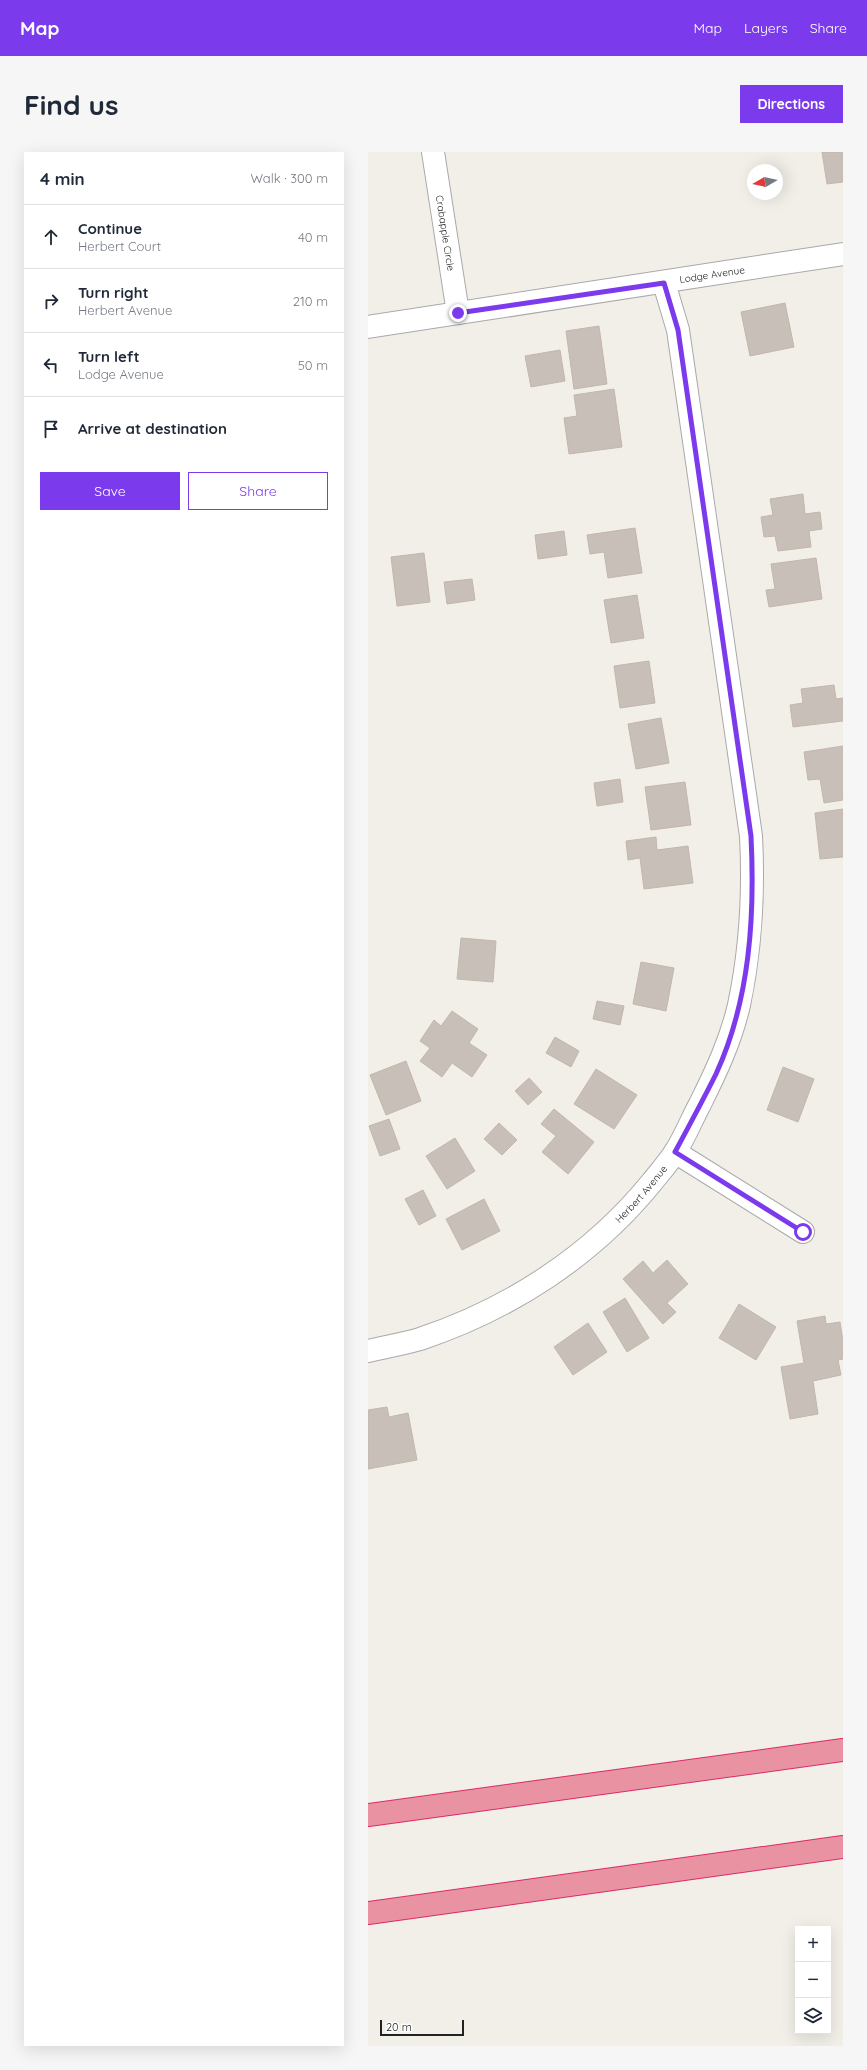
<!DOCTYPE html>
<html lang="en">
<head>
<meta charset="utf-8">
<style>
	:root { --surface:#fff; --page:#f6f6f7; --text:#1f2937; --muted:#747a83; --line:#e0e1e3; --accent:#7c3aed }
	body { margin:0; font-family:Quicksand,sans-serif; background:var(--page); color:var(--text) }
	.controls { position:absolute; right:12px; bottom:12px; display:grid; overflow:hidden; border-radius:0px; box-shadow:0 4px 16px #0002 }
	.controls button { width:36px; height:36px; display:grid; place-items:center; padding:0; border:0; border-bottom:1px solid var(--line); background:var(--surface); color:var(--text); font:20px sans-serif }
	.compass { position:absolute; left:379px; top:12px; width:36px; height:36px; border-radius:50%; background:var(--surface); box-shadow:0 4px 16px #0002; rotate:261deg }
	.scale { position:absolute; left:12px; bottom:10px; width:84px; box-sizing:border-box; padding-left:4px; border:2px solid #222; border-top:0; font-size:11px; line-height:14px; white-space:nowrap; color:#222; -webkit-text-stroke:3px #fff; paint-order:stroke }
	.stop { position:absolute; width:12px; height:12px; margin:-9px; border:3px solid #7c3aed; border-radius:50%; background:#fff }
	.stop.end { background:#7c3aed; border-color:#fff; box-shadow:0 1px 4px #0008 }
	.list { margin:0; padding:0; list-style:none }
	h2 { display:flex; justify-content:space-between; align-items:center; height:52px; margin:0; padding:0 16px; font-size:17px }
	h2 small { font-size:13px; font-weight:400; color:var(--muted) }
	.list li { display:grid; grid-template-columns:26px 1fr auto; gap:12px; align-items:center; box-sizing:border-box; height:64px; padding:0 16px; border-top:1px solid var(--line) }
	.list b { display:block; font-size:15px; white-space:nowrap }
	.list p { margin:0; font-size:13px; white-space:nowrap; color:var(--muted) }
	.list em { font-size:13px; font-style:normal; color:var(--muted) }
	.actions { display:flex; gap:8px; padding:12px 16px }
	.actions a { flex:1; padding:9px 0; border:1px solid var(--accent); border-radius:0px; text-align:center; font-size:14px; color:var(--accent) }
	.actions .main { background:var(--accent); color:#fff }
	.icon { flex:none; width:22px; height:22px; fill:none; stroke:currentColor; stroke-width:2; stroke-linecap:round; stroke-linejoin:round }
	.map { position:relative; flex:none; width:475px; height:1894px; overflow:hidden; border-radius:0px }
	header { display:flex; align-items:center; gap:24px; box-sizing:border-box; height:56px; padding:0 20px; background:var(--accent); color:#fff }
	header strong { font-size:19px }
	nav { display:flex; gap:22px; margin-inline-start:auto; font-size:14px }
	.intro { display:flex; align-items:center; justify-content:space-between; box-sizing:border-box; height:96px; padding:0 24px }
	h1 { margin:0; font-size:28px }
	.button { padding:10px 18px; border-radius:0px; background:var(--accent); color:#fff; font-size:14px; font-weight:700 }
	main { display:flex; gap:24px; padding:0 24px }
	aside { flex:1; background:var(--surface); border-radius:0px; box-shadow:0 4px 16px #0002 }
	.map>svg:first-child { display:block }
	.building { fill:#c7bfb8; stroke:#c4b6ab }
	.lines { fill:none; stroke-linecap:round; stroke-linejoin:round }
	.minor-casing { stroke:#a9a9a9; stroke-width:24 }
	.highway-casing { stroke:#dc2a67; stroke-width:24 }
	.minor { stroke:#fff; stroke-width:22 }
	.highway { stroke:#e892a2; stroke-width:22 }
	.route { stroke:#7c3aed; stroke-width:5 }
	.labels { text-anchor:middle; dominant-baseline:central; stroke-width:4; stroke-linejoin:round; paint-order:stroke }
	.street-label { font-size:10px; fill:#222; stroke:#fff }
</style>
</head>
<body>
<header>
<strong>Map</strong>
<nav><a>Map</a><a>Layers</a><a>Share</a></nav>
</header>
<div class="intro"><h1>Find us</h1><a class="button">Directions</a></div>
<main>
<aside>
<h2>4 min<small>Walk · 300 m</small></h2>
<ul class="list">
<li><svg class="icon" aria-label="ahead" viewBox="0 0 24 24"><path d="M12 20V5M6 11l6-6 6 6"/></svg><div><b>Continue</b><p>Herbert Court</p></div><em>40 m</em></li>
<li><svg class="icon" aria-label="right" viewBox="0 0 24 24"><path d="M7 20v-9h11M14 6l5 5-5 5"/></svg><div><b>Turn right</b><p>Herbert Avenue</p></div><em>210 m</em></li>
<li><svg class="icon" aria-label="left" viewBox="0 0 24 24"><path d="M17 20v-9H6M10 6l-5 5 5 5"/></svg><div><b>Turn left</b><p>Lodge Avenue</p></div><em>50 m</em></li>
<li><svg class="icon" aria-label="arrive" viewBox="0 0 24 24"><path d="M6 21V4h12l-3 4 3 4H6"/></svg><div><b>Arrive at destination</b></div></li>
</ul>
<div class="actions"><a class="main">Save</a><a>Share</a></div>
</aside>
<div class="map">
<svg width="475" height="1894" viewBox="0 0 475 1894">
	<rect width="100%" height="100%" fill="#f2efe9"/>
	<!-- building -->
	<g class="building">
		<path d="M454,0H475V30L459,32Z"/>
		<path d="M417,151L426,195L382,204L373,160Z"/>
		<path d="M231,174L239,232L206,237L198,179Z"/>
		<path d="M192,198L197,229L163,235L157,204Z"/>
		<path d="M246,237L254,295L201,302L196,266L209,264L206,243Z"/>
		<path d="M435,342L437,362L452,360L454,377L441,379L443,395L410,399L407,384L396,385L393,365L405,363L402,347Z"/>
		<path d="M267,376L274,421L240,426L236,400L222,402L219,383Z"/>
		<path d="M196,379L199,403L170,407L167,383Z"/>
		<path d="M56,401L62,450L29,454L23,405Z"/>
		<path d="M448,406L454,447L401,455L398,438L407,437L403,412Z"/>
		<path d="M104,427L107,448L79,452L76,430Z"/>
		<path d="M269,443L276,486L243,491L236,448Z"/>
		<path d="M281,509L287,551L252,556L246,514Z"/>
		<path d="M466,533L468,547L475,546V569L425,575L422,553L435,551L433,537Z"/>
		<path d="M293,566L301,611L268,617L260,572Z"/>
		<path d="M475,594V648L456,651L452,627L440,628L436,600Z"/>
		<path d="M252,627L255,650L229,654L226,631Z"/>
		<path d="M317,630L323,673L283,678L277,635Z"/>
		<path d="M475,657V705L452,707L447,661Z"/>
		<path d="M288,685L289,698L320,694L325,731L276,737L272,706L260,708L258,689Z"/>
		<path d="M93,786L128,789L125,830L89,827Z"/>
		<path d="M273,810L306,816L298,859L265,852Z"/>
		<path d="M229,849L256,854L252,873L225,867Z"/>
		<path d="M84,859L110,877L101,891L119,903L104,925L84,911L74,925L52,909L62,896L52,889L66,868L73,874Z"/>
		<path d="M187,885L211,899L203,915L178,901Z"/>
		<path d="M38,909L53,949L18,963L2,923Z"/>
		<path d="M415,915L446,927L430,970L399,958Z"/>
		<path d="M228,917L269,943L246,977L206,952Z"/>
		<path d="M161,926L174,940L160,953L147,939Z"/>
		<path d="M186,957L226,990L200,1022L174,1000L188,984L173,972Z"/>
		<path d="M21,967L32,997L12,1004L1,974Z"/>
		<path d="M131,971L149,988L134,1003L116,987Z"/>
		<path d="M87,986L107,1019L79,1037L58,1004Z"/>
		<path d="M55,1038L68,1064L51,1073L37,1047Z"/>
		<path d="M116,1047L132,1079L94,1098L78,1067Z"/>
		<path d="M299,1108L320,1132L299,1151L308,1160L295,1172L255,1127L275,1109L285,1121Z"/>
		<path d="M257,1146L281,1186L259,1200L235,1160Z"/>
		<path d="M371,1152L408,1175L388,1208L351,1186Z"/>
		<path d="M457,1164L458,1172L472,1170L475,1189V1207L470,1208L473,1223L445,1229L450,1262L422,1267L413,1215L436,1211L429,1169Z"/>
		<path d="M220,1171L239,1200L205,1223L186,1195Z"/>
		<path d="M19,1255L21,1265L40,1261L49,1308L0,1317V1258Z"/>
	</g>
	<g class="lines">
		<!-- minor casing -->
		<g class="minor-casing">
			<g id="minor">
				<path id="s1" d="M65,0L90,161"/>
				<path id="s2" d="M0,175L475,102"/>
				<path d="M307,1000L435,1080"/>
				<path id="s3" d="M0,1199C17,1195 35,1192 52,1187C142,1157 224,1104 284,1030C292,1020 301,1010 308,999C317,984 324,967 332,952C348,920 363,888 371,853C383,796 386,741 383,684L310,178L296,131"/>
			</g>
		</g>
		<!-- highway casing -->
		<g class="highway-casing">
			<g id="highway">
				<path d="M0,1663L475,1598"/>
				<path d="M0,1761L475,1695"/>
			</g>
		</g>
		<!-- minor -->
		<use href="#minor" class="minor"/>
		<!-- highway -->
		<use href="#highway" class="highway"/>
	</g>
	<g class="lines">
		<!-- route -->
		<path class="route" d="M90,161L296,131L310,178L383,684C387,764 382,848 348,922C335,948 321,974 307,1000L435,1080"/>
	</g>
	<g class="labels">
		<!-- street labels -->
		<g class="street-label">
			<text stroke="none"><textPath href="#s1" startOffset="82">Crabapple Circle</textPath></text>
			<text stroke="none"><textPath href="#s2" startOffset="348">Lodge Avenue</textPath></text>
			<text stroke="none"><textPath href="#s3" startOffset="321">Herbert Avenue</textPath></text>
		</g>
	</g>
</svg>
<div class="controls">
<button>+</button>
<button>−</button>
<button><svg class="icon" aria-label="layers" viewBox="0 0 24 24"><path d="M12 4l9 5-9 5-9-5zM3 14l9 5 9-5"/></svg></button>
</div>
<svg class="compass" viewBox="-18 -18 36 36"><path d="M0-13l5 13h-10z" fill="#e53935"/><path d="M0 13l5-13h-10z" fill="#747a83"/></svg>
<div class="scale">20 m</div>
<div class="stop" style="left:435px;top:1080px"></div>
<div class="stop end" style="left:90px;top:161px"></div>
</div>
</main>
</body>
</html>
